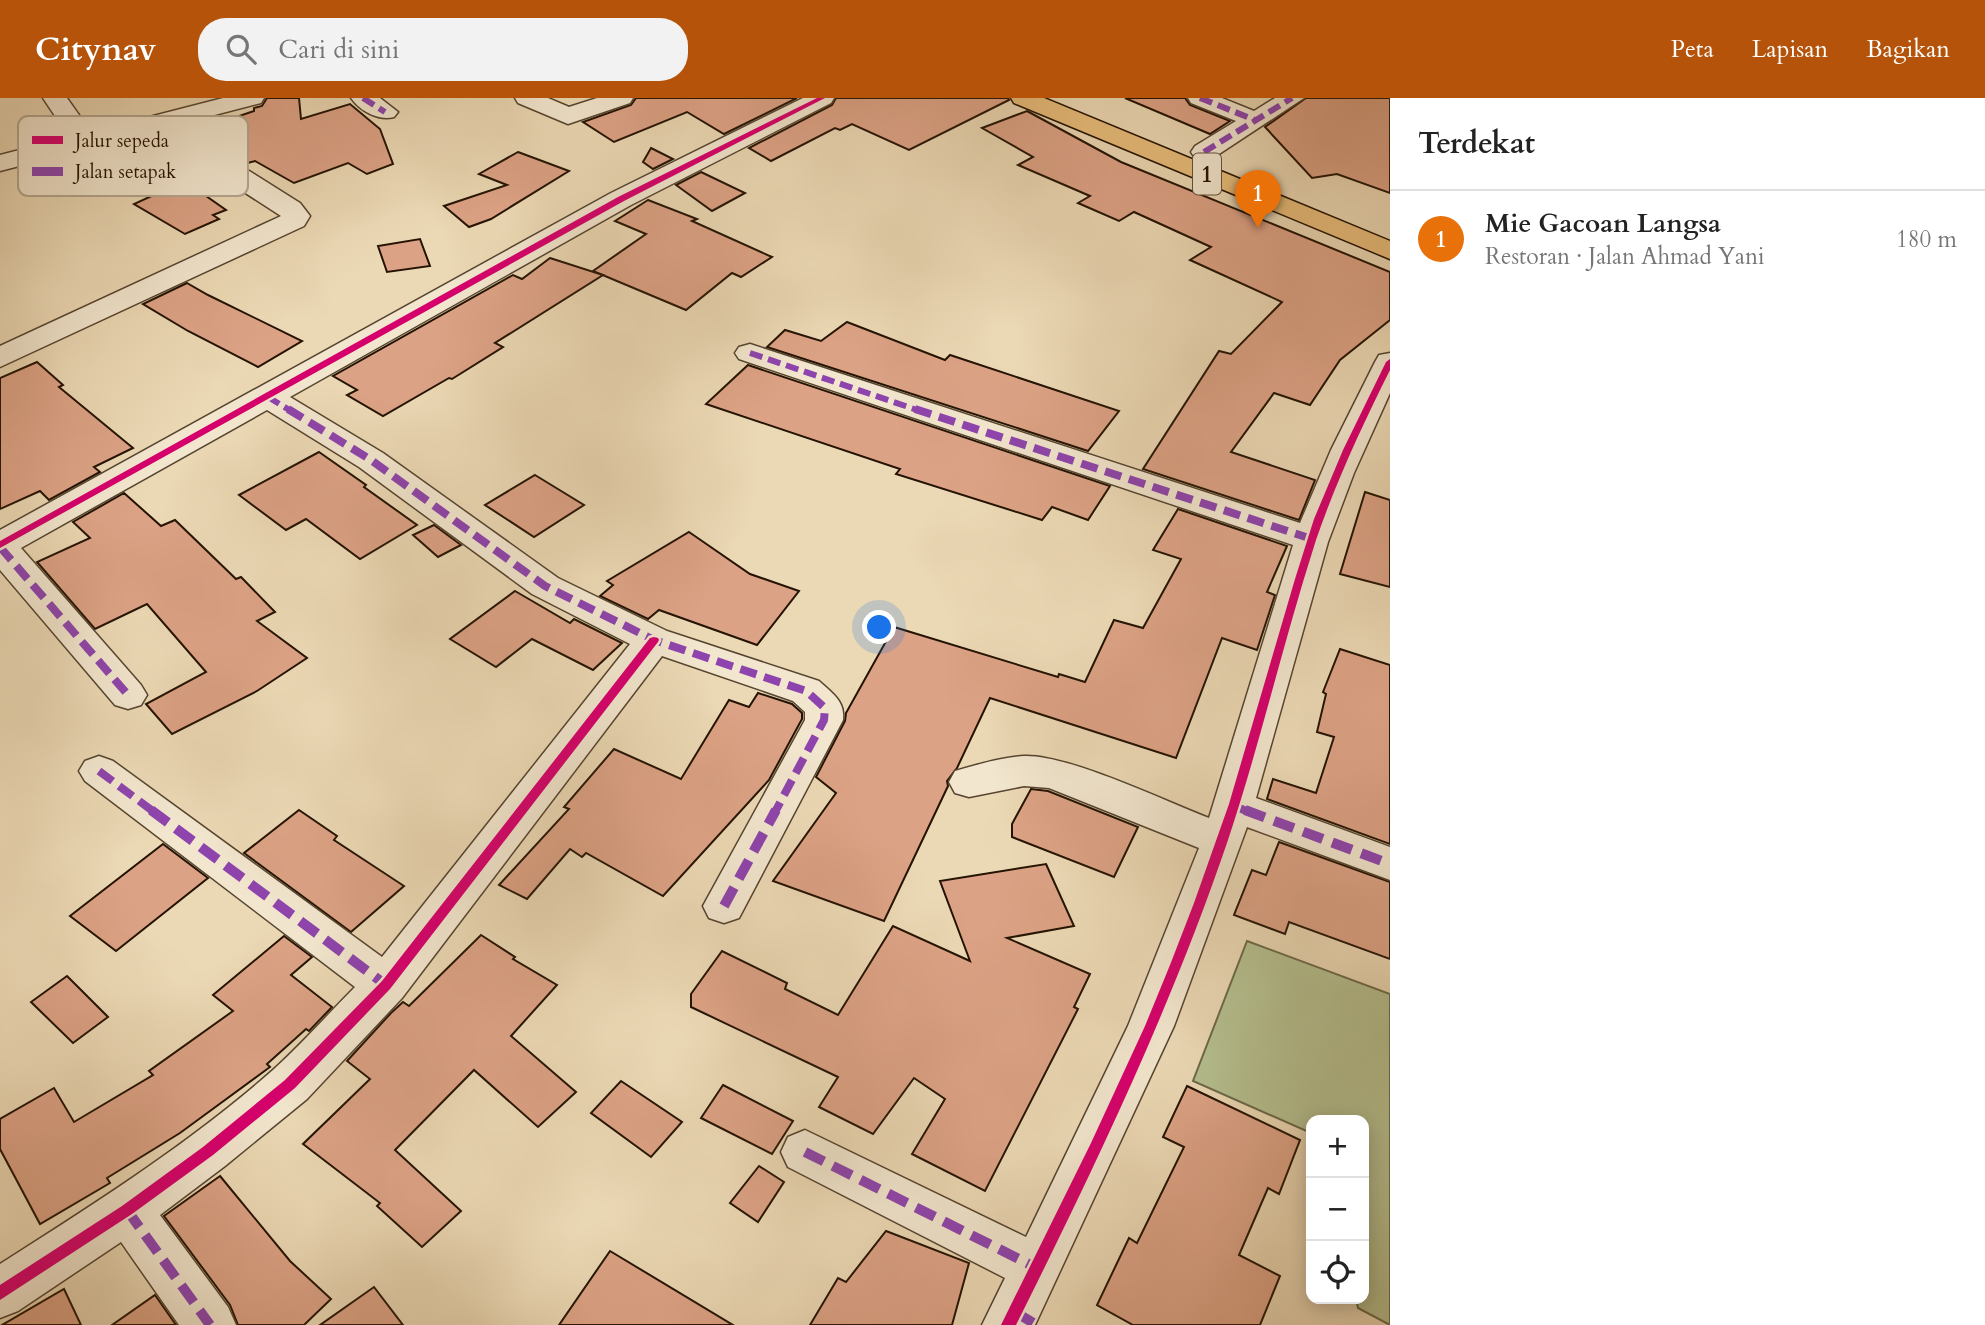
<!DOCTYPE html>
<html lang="id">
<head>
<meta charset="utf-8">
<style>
	:root { --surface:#fff; --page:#f2f2f2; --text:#222; --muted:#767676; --line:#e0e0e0; --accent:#b45309 }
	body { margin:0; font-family:Cardo,serif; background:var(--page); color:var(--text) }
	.controls { position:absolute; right:21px; bottom:21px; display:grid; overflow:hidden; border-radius:14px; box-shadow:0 4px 18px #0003 }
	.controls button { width:63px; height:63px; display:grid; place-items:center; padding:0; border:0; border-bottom:2px solid var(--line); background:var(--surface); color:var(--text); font:35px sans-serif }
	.you { position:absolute; left:880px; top:530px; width:24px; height:24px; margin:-18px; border:5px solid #fff; border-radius:50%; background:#1a73e8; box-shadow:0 0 0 10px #1a73e833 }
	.badge { display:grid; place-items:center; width:46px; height:46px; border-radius:50%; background:var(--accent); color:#fff; font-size:23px; font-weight:700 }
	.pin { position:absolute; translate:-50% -58px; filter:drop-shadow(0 2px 4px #0008) }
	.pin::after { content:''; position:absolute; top:37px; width:24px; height:21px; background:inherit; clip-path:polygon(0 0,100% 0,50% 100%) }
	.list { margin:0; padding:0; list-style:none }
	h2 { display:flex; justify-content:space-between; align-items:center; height:91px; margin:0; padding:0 28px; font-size:30px }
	h2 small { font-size:23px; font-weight:400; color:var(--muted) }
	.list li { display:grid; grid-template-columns:46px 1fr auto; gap:21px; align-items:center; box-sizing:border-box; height:98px; padding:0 28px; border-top:2px solid var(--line) }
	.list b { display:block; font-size:26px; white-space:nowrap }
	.list p { margin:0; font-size:23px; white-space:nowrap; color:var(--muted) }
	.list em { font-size:23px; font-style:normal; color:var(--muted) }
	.icon { flex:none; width:38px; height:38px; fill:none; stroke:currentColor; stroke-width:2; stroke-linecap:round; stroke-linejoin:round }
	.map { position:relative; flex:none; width:1390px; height:1227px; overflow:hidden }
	header { display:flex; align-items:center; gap:42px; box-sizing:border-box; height:98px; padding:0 35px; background:var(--accent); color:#fff }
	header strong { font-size:33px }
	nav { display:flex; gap:38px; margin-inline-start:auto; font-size:24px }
	.search { width:490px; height:63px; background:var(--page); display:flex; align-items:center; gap:18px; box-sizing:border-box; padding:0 24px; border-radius:28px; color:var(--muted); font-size:26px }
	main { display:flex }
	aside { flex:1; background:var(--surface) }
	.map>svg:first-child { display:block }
	.green { fill:#b5bf8f; stroke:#6c6949; stroke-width:2 }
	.building { fill:#dca285; stroke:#241303; stroke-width:2 }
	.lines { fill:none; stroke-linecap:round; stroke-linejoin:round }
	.minor-casing { stroke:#56442f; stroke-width:3 }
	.major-casing { stroke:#241303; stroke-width:3 }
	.minor { fill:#f2e6ce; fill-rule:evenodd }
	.major { fill:#e6bc7a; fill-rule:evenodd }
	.quiet-far2 { stroke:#8e44ad; stroke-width:6; stroke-dasharray:13 6; stroke-linecap:butt }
	.quiet-far1 { stroke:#8e44ad; stroke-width:8; stroke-dasharray:17 8; stroke-linecap:butt }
	.quiet { stroke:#8e44ad; stroke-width:10; stroke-dasharray:21 10; stroke-linecap:butt }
	.cycleway-casing { stroke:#f2e6ce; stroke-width:5 }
	.cycleway { fill:#d6006c; fill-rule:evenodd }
	.labels { text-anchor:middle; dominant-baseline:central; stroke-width:5; stroke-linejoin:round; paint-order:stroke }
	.shield { fill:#f2e6ce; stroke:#625240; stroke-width:2 }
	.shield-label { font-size:24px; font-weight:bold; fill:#241303 }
	.key { fill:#f2e6ce; stroke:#b4a791; stroke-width:2 }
	.key-label { font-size:19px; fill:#241303 }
</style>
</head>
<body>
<header>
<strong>Citynav</strong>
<div class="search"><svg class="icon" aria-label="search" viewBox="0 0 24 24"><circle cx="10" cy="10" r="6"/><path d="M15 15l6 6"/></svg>Cari di sini</div>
<nav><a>Peta</a><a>Lapisan</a><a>Bagikan</a></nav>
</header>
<main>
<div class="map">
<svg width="1390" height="1227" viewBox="0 0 1390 1227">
	<rect width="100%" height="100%" fill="#ebd8b4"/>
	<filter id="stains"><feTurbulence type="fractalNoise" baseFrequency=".00286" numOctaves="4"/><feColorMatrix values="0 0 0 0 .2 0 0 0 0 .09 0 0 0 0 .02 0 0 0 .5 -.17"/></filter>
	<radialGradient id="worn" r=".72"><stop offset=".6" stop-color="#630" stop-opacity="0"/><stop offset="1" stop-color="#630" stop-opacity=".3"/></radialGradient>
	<!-- green -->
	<path class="green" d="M1247,843L1390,896V1227L1358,1210L1356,1201H1364V1022H1311V1035L1193,983Z"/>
	<!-- building -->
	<g class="building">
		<path d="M267,0H299L301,21L350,6L380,31L393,66L367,76L348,65L294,85L255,63L244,66L192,34L254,13V10L262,8Z"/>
		<path d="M636,0H797L724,36L687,14L614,44L583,24L631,7Z"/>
		<path d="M836,0H1008L1009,2L909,52L852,26L840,32L835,30L771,63L749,50L832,7Z"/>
		<path d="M1125,0H1185L1190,7L1230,23L1210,36Z"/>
		<path d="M1306,0H1390V95L1337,76L1312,80L1265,29Z"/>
		<path d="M1027,13L1121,64L1390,174V222L1340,262L1310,307L1274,295L1231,354L1315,382L1299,422L1143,371L1219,253L1231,256L1282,204L1190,162L1211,149L1134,114L1119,123L1078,105L1090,98L1018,67L1033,59L982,30Z"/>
		<path d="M126,43L138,52L161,44L213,77L189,86L226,112L213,117L219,121L185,136L134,106L156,96L106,54L112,47Z"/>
		<path d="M651,50L673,61L653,71L643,64Z"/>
		<path d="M518,54L569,73L491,121L469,129L444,108L507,87L479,76Z"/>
		<path d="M701,74L745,95L712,113L676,87Z"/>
		<path d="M648,102L697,121L692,123L772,159L741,179L732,175L686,212L593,173L646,136L615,123Z"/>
		<path d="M420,141L430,168L387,174L378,148Z"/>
		<path d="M550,160L603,177L495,245L503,249L452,281L449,280L383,318L347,297L357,292L333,278L513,177L522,181Z"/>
		<path d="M187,185L208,197L302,243L258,269L188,233L143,206Z"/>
		<path d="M847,224L945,262L950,257L1119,313L1088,353L767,249L785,232L821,243Z"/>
		<path d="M37,264L63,287L59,289L133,350L94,369L100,374L49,402L40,393L0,411V280Z"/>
		<path d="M748,267L1110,388L1088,422L1052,409L1042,422L896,376L900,371L706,306Z"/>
		<path d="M319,354L366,387L364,389L417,427L360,461L306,421L286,432L239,397Z"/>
		<path d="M535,377L584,407L534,439L485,407Z"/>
		<path d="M1365,394L1390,402V489L1340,476Z"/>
		<path d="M124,395L161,428L175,422L236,481L241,479L275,514L257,523L307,560L257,593L172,636L146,606L206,574L147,506L95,531L37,464L90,440L73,424Z"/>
		<path d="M1178,411L1287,448L1267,494L1275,497L1257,552L1222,540L1176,660L990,600L957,670L947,683L948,688L884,823L773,783L836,695L816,679L845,623L846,615L894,529L1058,579L1059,576L1085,584L1114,522L1143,530L1181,461L1153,452Z"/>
		<path d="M434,427L461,447L438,459L413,437Z"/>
		<path d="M689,434L750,476L799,493L757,547L659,512L648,521L600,498L613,487L607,483Z"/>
		<path d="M515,493L570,525L574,521L622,545L593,572L532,541L496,569L450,541Z"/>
		<path d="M1340,551L1390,567V746L1267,701L1273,681L1316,695L1334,639L1317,634L1326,596L1323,594Z"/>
		<path d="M758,595L792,606L802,615V621L769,682L663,798L586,755L582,759L570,751L527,801L499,787L569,711L564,709L614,651L681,681L729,602L749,609Z"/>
		<path d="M1031,691L1048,693L1138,729L1114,779L1012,739V726Z"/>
		<path d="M299,712L337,738L334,742L404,788L351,834L244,755Z"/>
		<path d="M1279,744L1390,784V861L1289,824L1285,836L1234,817L1252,772L1266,777Z"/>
		<path d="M163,746L208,780L116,853L70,818Z"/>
		<path d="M1046,766L1074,828L1007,840L1090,876L1074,909L1078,911L985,1093L912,1056L945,1001L914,980L873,1036L819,1009L838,979L691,909V896L722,853L787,885L785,891L838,917L893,828L970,863L940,783Z"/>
		<path d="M481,837L515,859L513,861L557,887L511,938L576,994L538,1029L474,972L395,1052L461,1113L422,1149L377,1108L380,1105L303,1046L370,981L347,963L391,915L403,904L409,908Z"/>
		<path d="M284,838L312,859L291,877L332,909L309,933L306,931L267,966L270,969L180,1035L107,1080L110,1085L40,1126L0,1051V1021L54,990L74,1024L153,977L149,973L233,913L213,897Z"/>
		<path d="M67,878L108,919L73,945L31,904Z"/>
		<path d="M621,983L682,1024L651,1059L591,1015Z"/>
		<path d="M723,987L793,1023L772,1056L701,1020Z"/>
		<path d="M1187,988L1300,1042L1279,1096L1268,1090L1239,1157L1280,1178L1260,1227H1133L1097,1207L1129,1140L1137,1145L1184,1049L1163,1039Z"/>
		<path d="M759,1068L784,1084L758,1124L730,1105Z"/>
		<path d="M220,1078L290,1163L331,1201L304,1227H238L230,1207L164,1118Z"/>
		<path d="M886,1133L969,1165L952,1227H810L838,1180L846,1184Z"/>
		<path d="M610,1153L733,1227H559Z"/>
		<path d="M374,1189L403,1227H320Z"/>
		<path d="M64,1191L81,1227H2Z"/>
		<path d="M155,1197L176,1227H112Z"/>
	</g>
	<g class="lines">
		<!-- minor casing -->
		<g class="minor-casing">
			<g id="minor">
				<path d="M43,0H67L91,34L223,0H264L261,5L176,27L300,105L310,118L304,128L0,269V248L281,118L151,34L0,73V57L69,39Z"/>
				<path d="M351,0H380L398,14L394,19C378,23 360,13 351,0Z"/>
				<path d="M515,0H548L569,9L597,0H633L630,5L568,26L518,5Z"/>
				<path d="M803,0H834L831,5L631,107L290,299L383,355L558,480L667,533L819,583C833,596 845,603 843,622L739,820L724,825L709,820L703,808L805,622V614L793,603L662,558L402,900L307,1001L225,1068L160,1117L228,1209L236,1227H179L121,1144L18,1213L0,1220V1166C94,1106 189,1046 273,972C302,946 328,916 355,889L85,683L79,673L85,663L99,658L113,663L382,859L630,546L532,496L359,369L267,312L21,450L141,587L147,597L141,607L128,611L115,607L0,472V432L611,95Z"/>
				<path d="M1188,0H1222L1254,13L1275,0H1304L1213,60H1195L1191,54L1195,48L1236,23L1191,5Z"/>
				<path d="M750,246L1300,425L1331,352L1375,264L1379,257L1390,255V295L1354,375L1328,444L1256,700L1390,749V782L1247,729L1174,928L1035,1227H982L1005,1180L788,1069L781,1054L788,1039L805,1032L1026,1139L1128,928L1199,750L1049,690L1024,688L969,699L955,695L949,684L955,673C976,667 1002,659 1024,658C1067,656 1165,703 1209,720L1293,447L739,261L735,255L739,249Z"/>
			</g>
		</g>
		<!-- major casing -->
		<g class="major-casing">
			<path id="major" d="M1011,0H1044L1390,143V161L1014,5Z"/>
		</g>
		<!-- minor -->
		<use href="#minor" class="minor"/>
		<!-- major -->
		<use href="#major" class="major"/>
		<!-- quiet-far2 -->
		<g class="quiet-far2">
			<path d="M363,0L385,14"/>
			<path d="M1200,0L1255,22"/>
			<path d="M1204,54L1292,0"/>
			<path d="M750,255L920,313"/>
			<path d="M268,299L291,313"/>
		</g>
		<!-- quiet-far1 -->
		<g class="quiet-far1">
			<path d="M288,311L371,362L545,488L654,542L806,593L825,610L824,622L775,714"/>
			<path d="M915,311L1312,441"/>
			<path d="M0,449L128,597"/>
			<path d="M99,673L154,714"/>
			<path d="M1234,708L1249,714"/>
		</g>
		<!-- quiet -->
		<g class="quiet">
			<path d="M151,712L386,887"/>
			<path d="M1245,712L1390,766"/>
			<path d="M724,808L776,712"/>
			<path d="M805,1054L1037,1170"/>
			<path d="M127,1112L210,1227"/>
			<path d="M1015,1214L1037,1227"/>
		</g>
		<!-- cycleway casing -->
		<g class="cycleway-casing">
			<g id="cycleway">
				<path d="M817,0H825L624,103L0,450V443L618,99Z"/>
				<path d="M1390,261V272C1362,328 1336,384 1316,442C1284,541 1261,643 1228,742C1171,910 1095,1069 1016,1227H1001L1091,1045L1145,928L1170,867L1194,805L1229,706L1295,481L1314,421L1343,352L1386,264Z"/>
				<path d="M654,539L658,540L659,542L658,544L390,891L295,990L213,1057L132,1116L0,1202V1187L122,1108L203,1049L285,982L382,883L650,540Z"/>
			</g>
		</g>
		<!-- cycleway -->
		<use href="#cycleway" class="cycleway"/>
	</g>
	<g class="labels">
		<!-- shield labels -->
		<rect class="shield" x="1193" y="55.5" width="28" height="41" rx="5"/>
		<g class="shield-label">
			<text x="1207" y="76">1</text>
		</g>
	</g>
	<!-- legend -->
	<rect x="18" y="18" width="230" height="80" rx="10" class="key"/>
	<rect x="32" y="38" width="31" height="8" fill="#d6006c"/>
	<rect x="32" y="69" width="31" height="9" fill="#8e44ad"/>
	<g class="key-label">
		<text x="75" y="49">Jalur sepeda</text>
		<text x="75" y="80">Jalan setapak</text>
	</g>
	<rect width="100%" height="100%" filter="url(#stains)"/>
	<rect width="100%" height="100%" fill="url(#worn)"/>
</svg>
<div class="controls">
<button>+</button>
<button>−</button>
<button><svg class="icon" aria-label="locate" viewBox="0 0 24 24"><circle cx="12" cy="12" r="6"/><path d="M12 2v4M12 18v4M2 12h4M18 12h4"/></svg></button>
</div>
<div class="you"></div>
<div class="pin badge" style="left:1258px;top:130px;background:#e8710a">1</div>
</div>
<aside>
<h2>Terdekat<small></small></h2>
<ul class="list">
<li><span class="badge" style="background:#e8710a">1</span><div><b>Mie Gacoan Langsa</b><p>Restoran · Jalan Ahmad Yani</p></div><em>180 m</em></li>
</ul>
</aside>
</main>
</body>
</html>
